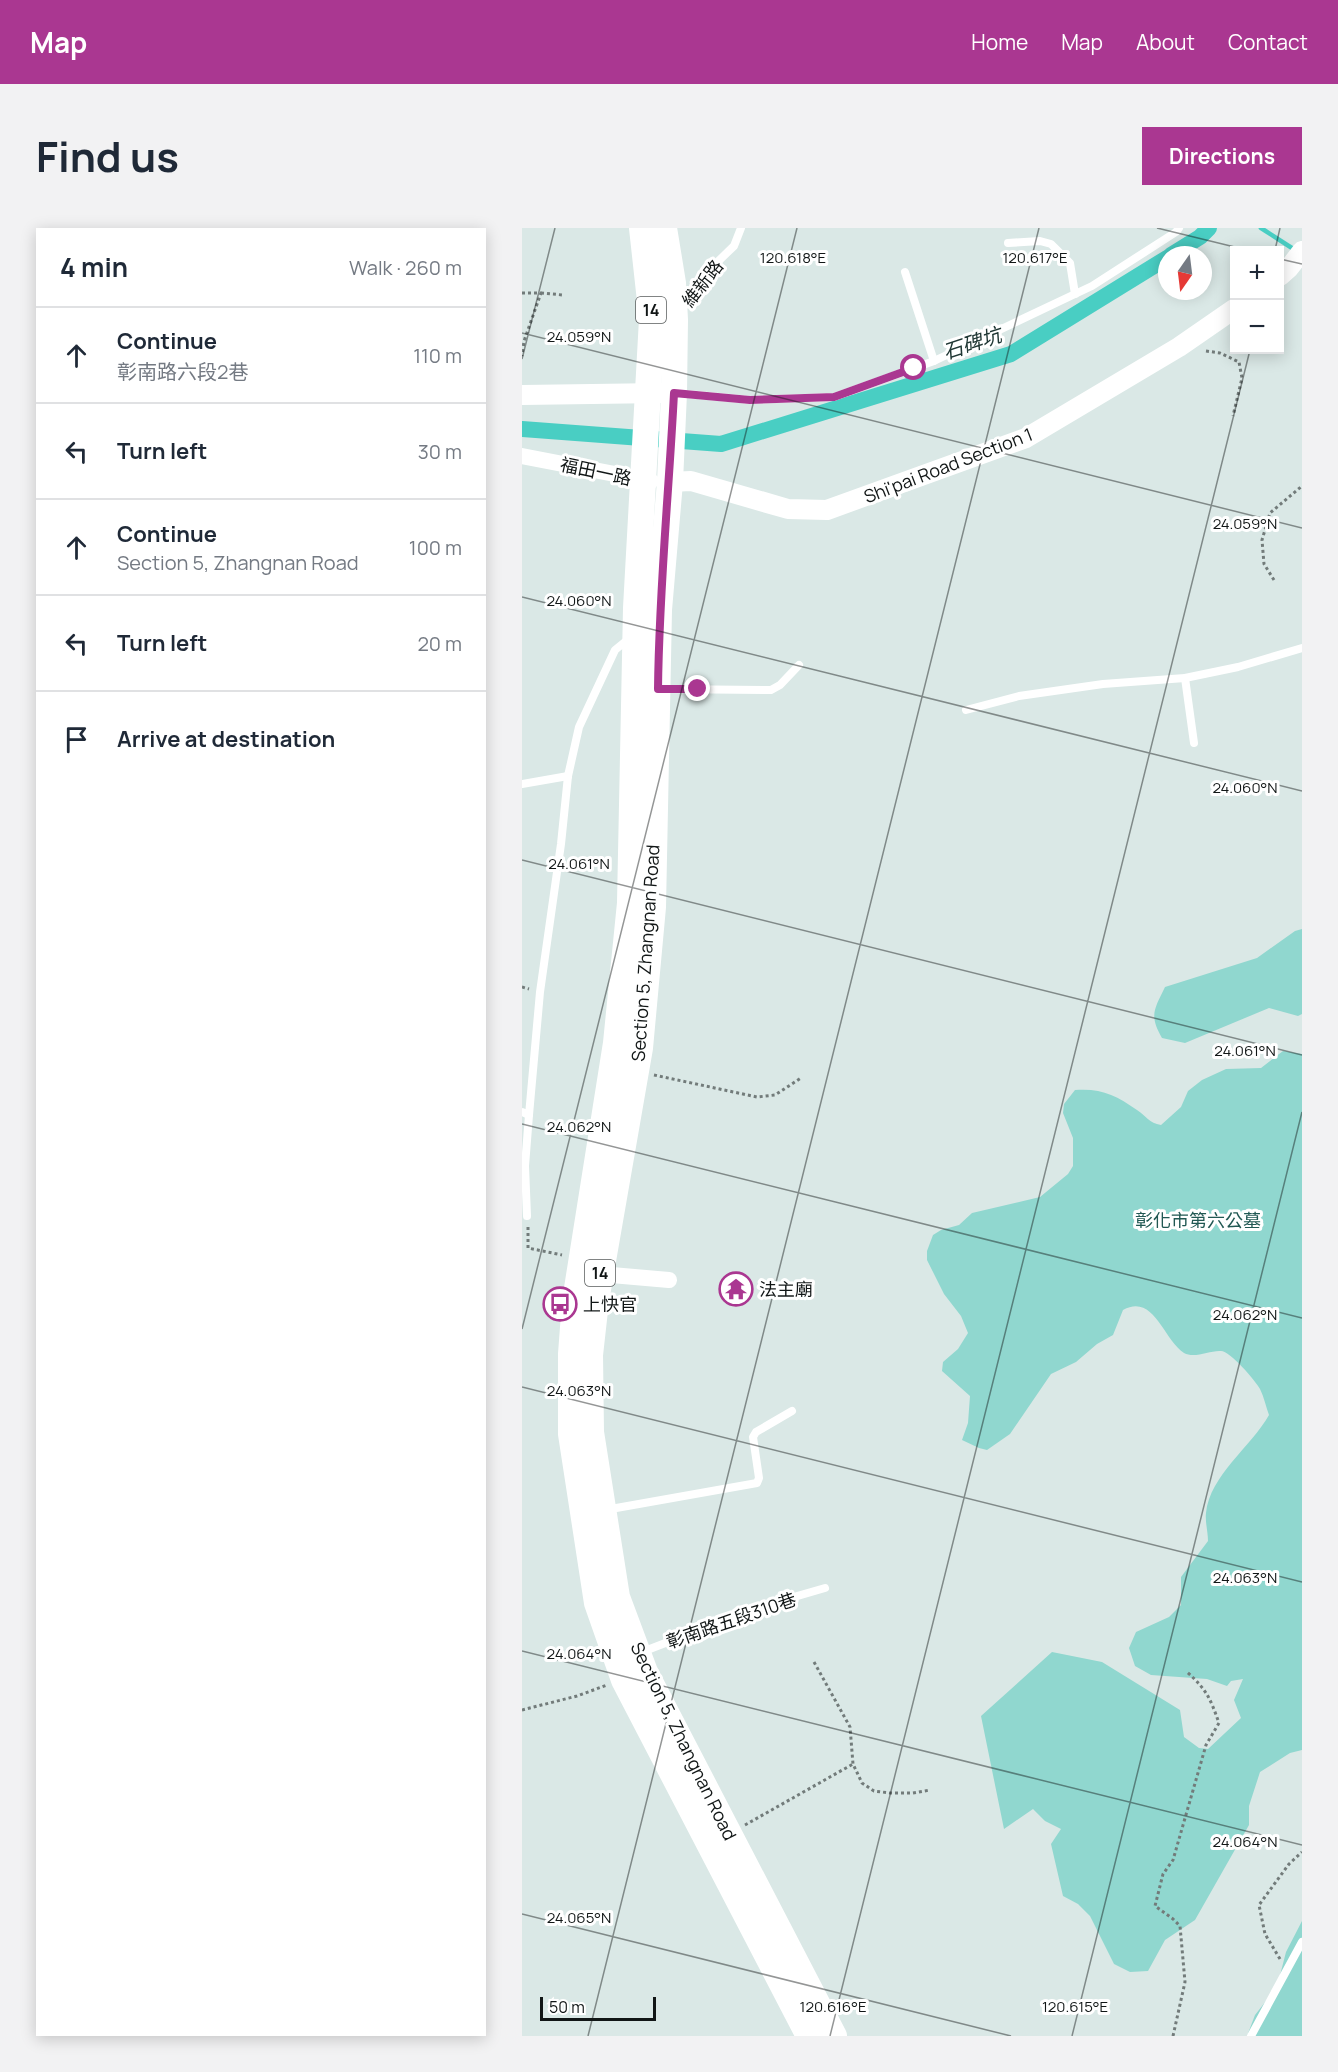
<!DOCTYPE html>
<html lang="en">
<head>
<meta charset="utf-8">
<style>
	:root { --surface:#fff; --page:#f2f2f3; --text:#1f2937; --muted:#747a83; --line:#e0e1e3; --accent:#aa3791 }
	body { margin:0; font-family:Manrope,"Noto Sans TC",sans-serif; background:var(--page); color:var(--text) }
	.controls { position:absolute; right:18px; top:18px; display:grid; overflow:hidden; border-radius:0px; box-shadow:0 3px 15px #0003 }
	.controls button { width:54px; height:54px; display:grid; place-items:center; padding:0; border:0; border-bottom:2px solid var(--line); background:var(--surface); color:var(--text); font:30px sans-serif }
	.compass { position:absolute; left:636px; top:18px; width:54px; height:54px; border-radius:50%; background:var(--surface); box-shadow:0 3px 15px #0003; rotate:194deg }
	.scale { position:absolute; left:18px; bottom:15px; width:116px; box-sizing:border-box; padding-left:6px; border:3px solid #111616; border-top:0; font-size:16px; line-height:21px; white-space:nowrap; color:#111616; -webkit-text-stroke:4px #fff; paint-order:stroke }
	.stop { position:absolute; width:18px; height:18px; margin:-14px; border:4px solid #aa3791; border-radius:50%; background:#fff }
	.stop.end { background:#aa3791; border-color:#fff; box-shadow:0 2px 6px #0008 }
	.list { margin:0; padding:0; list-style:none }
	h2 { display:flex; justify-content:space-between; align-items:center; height:78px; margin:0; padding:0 24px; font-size:26px }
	h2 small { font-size:20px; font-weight:400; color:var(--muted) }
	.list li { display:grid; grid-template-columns:39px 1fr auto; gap:18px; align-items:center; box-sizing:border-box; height:96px; padding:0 24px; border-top:2px solid var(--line) }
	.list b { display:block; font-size:22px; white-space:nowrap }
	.list p { margin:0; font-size:20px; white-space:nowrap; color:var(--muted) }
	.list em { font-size:20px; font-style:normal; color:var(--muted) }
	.icon { flex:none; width:33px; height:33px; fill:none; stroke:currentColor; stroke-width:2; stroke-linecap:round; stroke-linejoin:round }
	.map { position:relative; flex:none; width:780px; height:1808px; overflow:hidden; border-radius:0px }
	header { display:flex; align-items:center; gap:36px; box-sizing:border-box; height:84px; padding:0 30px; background:var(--accent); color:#fff }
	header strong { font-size:28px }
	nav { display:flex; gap:33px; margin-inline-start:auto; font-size:21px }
	.intro { display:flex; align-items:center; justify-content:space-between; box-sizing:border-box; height:144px; padding:0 36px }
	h1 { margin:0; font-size:42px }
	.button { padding:15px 27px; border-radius:0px; background:var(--accent); color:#fff; font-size:21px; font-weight:700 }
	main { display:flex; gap:36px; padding:0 36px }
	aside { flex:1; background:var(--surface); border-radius:0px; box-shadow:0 3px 15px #0003 }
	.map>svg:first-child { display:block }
	.green { fill:#90d7cf }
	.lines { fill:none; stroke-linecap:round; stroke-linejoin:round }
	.stream { stroke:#49cec3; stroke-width:4.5 }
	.canal { stroke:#49cec3; stroke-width:16 }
	.path { stroke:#727b7a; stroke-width:3; stroke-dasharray:3 3; stroke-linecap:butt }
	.service { stroke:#fff; stroke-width:8 }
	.minor { stroke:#fff; stroke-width:16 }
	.tertiary { stroke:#fff; stroke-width:20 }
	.primary { stroke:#fff; stroke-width:26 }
	.route { stroke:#aa3791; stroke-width:8 }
	.ticks { fill:none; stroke:#111616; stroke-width:1.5; stroke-opacity:0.45 }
	.labels { text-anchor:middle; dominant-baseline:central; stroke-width:6; stroke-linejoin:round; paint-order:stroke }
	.shield { fill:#fff; stroke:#585c5c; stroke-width:1.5 }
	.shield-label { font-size:16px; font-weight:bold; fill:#111616 }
	.street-label { font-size:18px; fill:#111616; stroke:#fff }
	.park-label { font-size:18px; fill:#215853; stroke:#fff }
	.poi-label { font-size:18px; fill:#111616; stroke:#fff; text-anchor:start }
	.water-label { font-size:20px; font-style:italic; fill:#203734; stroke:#fff }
	.ticks-label { font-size:15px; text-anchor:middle; fill:#111616; stroke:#fff; stroke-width:6; stroke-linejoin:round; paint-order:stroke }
</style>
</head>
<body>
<header>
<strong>Map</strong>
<nav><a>Home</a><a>Map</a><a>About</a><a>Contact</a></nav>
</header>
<div class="intro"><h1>Find us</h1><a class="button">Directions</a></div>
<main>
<aside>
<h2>4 min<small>Walk · 260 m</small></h2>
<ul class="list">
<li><svg class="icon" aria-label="ahead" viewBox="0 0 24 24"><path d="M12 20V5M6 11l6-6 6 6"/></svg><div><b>Continue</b><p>彰南路六段2巷</p></div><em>110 m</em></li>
<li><svg class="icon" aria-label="left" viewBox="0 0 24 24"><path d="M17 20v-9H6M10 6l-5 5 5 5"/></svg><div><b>Turn left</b></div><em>30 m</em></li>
<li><svg class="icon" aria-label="ahead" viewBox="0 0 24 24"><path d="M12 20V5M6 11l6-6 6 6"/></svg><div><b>Continue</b><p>Section 5, Zhangnan Road</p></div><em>100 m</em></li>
<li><svg class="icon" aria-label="left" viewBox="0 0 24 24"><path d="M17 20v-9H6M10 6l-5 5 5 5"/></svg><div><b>Turn left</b></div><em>20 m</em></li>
<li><svg class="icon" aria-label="arrive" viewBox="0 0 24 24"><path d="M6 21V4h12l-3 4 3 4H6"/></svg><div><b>Arrive at destination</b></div></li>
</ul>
</aside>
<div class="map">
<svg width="780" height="1808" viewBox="0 0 780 1808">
	<rect width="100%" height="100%" fill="#dae8e6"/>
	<!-- green -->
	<g class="green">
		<path d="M780,701V786L776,788L747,780L663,815L640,810C627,787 632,782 643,759L735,730L773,703Z"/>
		<path d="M761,823L780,826V1522L768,1525L738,1544L727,1578V1597L673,1692L643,1712L626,1743L608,1744L592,1736L568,1688L556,1676L541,1668L529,1616L539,1601L523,1593L511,1581L482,1601L459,1488L530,1424L580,1434L658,1482L662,1509L677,1520L686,1521L719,1490L712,1472L721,1451L709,1453L705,1458L685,1451L629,1447L613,1438L607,1420L614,1404L647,1389L659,1377V1349L686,1313C686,1304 683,1294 684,1285C688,1247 729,1219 747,1187C744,1179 742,1169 738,1161C733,1152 708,1123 699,1123C688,1122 673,1131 662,1125C641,1111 632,1065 601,1082L591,1107L575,1116L554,1134L529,1146L488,1206L465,1222L457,1220L440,1212L446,1195L448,1168L420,1143L421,1134L436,1121L446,1105L439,1088L422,1066L405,1032V1023L411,1007L419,1002L437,997L450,985L518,969L546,946L551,938V910L541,885L542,876L553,862C579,860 594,867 615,882C624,888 627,895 639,897L659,879L666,863L680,852L704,841L739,840Z"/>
		<path d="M780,1693V1808H725L733,1787L755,1759L764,1724Z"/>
	</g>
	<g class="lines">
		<!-- stream -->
		<path class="stream" d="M739,0L773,22"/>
		<!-- canal -->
		<g class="canal">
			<path d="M649,27L678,9L687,0"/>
			<path d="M0,201L199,216L489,126L645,30"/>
		</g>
		<!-- path -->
		<g class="path">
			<path d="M0,65H19L2,113L0,128"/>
			<path d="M19,65L41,67"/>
			<path d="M684,123L698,125L717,134L720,150L711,188"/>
			<path d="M752,352L742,336L740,312L748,285L780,258"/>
			<path d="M0,759L7,761"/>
			<path d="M132,847L235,869L253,867L279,850"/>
			<path d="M6,999V1020L40,1027"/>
			<path d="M292,1434L328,1499L331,1536L340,1555L352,1563L368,1565H391L408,1562"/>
			<path d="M0,1482L55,1468L85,1457"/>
			<path d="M223,1597L331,1536"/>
			<path d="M758,1731L743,1706L737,1677L767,1636L780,1624"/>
			<path d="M651,1808L663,1754L658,1698L651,1691L633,1678L641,1646L651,1632L684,1517L697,1495C688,1470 685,1462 665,1444"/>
		</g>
		<!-- service -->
		<g class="service">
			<path d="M486,15L518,13L529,16L548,35L553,66"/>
			<path d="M383,44L412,133"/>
			<path d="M159,83L184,45L212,18L219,0"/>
			<path d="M155,165L228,172L312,169L412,133L553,66L570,58L654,4L657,0"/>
			<path d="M663,450L672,515"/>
			<path d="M137,461L249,462L258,457L277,437"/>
			<path d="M444,482L497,468L581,456L663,450L716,439L780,420"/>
			<path d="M0,556L46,548"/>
			<path d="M0,884L7,887L18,764L39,616L46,548L57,499L93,422L109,409"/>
			<path d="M5,988L3,938L7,887"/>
			<path d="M83,1282L235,1255L237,1250L231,1209L234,1204L270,1183"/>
			<path d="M120,1424L234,1380L303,1360"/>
			<path d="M729,1808L780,1714"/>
		</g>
		<!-- minor -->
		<g class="minor">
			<path d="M0,228L129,253"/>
			<path d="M72,1041L78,1046L147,1052"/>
		</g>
		<!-- tertiary -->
		<g class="tertiary">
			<path d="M758,48L767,40L780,23"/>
			<path d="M0,167L140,165"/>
			<path d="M148,254L169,253L266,281L305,282L504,210L657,119L712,81"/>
		</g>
		<!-- primary -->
		<g class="primary">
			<path d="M120,0L130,91L114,380L108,675L94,815L53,1073L49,1126V1206L75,1375L102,1452L287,1808"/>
			<path d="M142,0L151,55L153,92L152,165L148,254L137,382L131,679L118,820L74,1073L68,1127L69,1204L95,1369L123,1444L312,1808"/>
		</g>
	</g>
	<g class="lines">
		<!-- route -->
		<path class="route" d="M176,461H136C137,362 147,263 152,165L228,172L312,169L392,140"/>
	</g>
	<!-- ticks -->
	<path class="ticks" d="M635,0L725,22M753,22L758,0M758,31L780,36M0,105L780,300M0,131L33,0M0,369L780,563M0,632L780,827M0,896L780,1090M0,1101L275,0M0,1159L780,1354M0,1423L780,1617M0,1686L489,1808M66,1808L517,0M308,1808L728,122M550,1808L780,884"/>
	<!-- icons -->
	<defs>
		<g id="temple-ring" transform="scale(1.725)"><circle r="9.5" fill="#fff" stroke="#aa3791" stroke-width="1.5"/><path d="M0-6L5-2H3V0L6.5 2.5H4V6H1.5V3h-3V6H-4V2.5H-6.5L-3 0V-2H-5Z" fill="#aa3791"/></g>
		<g id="bus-ring" transform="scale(1.725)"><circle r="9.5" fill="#fff" stroke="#aa3791" stroke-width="1.5"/><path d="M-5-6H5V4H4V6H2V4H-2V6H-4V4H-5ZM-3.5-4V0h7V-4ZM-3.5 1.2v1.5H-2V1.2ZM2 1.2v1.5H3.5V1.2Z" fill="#aa3791"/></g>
	</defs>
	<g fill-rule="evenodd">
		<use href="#temple-ring" x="214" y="1061"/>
		<use href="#bus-ring" x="38" y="1076"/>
	</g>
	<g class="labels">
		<!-- shield labels -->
		<g class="shield">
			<rect x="114" y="69" width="30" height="26" rx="4.5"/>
			<rect x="63" y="1032" width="30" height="26" rx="4.5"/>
		</g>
		<g class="shield-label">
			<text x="129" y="82">14</text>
			<text x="78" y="1045">14</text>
		</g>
		<!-- street labels -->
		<g class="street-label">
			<text transform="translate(180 55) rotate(-52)">維新路</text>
			<text transform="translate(426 237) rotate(-21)">Shi'pai Road Section 1</text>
			<text transform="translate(74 243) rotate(12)">福田一路</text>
			<text transform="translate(123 725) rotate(-86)">Section 5, Zhangnan Road</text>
			<text transform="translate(209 1392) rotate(-19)">彰南路五段310巷</text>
			<text transform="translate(162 1513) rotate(64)">Section 5, Zhangnan Road</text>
		</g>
		<!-- park labels -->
		<g class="park-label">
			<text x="676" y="992">彰化市第六公墓</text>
		</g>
		<!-- poi labels -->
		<g class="poi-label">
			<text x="237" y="1061">法主廟</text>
			<text x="61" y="1076">上快官</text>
		</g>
		<!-- water labels -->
		<g class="water-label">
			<text transform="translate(450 115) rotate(-18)">石碑坑</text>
		</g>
	</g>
	<g class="ticks-label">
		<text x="271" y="35">120.618°E</text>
		<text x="513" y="35">120.617°E</text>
		<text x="57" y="114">24.059°N</text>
		<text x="723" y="301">24.059°N</text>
		<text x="57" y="378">24.060°N</text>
		<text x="723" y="565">24.060°N</text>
		<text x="57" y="641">24.061°N</text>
		<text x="723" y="828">24.061°N</text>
		<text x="57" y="904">24.062°N</text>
		<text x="723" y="1092">24.062°N</text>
		<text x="57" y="1168">24.063°N</text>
		<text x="723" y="1355">24.063°N</text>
		<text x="57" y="1431">24.064°N</text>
		<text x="723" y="1619">24.064°N</text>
		<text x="57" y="1695">24.065°N</text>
		<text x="311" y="1784">120.616°E</text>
		<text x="553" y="1784">120.615°E</text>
	</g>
</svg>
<div class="controls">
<button>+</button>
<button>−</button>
</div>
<svg class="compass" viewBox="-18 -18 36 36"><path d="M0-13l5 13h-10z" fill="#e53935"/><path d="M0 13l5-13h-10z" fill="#747a83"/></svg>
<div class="scale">50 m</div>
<div class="stop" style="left:392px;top:140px"></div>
<div class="stop end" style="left:176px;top:461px"></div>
</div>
</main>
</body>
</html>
